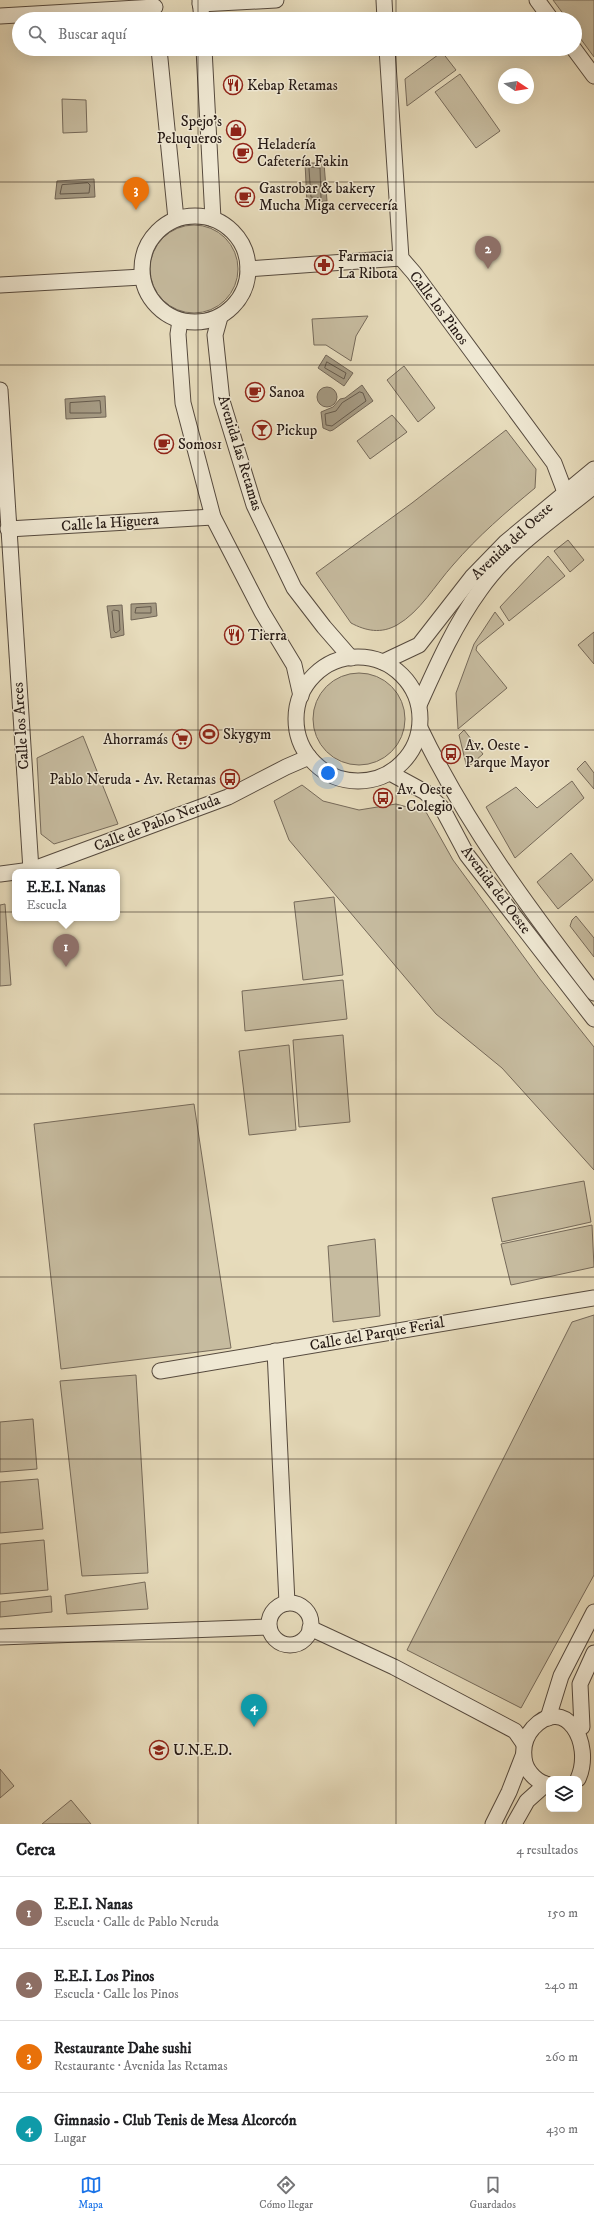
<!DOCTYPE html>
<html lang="es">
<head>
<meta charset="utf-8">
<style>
	:root { --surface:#fff; --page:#f2f2f2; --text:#202124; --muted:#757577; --line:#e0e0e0; --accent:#1a73e8 }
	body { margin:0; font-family:"IM FELL DW Pica",serif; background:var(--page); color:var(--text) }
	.controls { position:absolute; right:12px; bottom:12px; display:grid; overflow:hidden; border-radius:8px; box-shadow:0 4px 16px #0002 }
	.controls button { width:36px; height:36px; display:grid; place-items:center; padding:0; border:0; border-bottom:1px solid var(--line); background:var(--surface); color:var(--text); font:20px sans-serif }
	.compass { position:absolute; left:498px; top:68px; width:36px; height:36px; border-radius:50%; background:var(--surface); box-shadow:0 4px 16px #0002; rotate:102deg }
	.you { position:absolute; left:328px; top:773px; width:14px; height:14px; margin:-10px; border:3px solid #fff; border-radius:50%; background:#1a73e8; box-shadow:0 0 0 6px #1a73e833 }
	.badge { display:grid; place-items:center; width:26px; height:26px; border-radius:50%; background:var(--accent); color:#fff; font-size:13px; font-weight:700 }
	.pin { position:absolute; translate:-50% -33px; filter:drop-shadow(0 1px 2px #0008) }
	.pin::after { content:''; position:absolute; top:21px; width:14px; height:12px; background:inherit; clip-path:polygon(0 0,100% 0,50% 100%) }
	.popup { position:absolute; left:12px; top:869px; width:108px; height:52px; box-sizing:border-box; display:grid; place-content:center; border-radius:8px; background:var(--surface); filter:drop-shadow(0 1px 3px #0005); font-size:13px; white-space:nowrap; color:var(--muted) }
	.popup b { font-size:15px; color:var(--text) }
	.popup::after { content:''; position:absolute; left:50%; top:100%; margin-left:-8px; border:8px solid transparent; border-top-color:var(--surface) }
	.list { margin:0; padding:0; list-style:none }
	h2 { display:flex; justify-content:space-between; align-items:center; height:52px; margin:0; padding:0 16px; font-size:17px }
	h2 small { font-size:13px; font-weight:400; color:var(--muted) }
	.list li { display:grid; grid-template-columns:26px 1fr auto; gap:12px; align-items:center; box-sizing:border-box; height:72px; padding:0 16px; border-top:1px solid var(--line) }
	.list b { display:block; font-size:15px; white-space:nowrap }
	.list p { margin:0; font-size:13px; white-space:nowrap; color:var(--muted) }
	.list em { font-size:13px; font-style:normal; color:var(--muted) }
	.icon { flex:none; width:22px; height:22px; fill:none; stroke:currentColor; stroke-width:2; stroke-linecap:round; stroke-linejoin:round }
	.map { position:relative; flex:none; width:594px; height:1824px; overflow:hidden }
	.search { position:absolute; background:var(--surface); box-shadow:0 4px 16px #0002; left:12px; right:12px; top:12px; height:44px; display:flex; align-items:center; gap:10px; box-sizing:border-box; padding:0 14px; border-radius:22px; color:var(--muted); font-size:15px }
	.sheet { height:340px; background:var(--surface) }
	nav { display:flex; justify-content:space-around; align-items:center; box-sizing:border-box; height:56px; border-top:1px solid var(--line); background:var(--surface); font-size:11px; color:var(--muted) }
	nav a { display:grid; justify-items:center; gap:2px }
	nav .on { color:var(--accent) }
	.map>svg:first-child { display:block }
	.green { fill:#c6bb9f; stroke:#766a5a }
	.water { fill:#a59a83; stroke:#726657 }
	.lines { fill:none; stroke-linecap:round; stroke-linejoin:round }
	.shore { stroke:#655a4c; stroke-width:1 }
	.minor-casing { stroke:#564a3e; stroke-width:17 }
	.minor { stroke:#efe8d3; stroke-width:15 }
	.grid { fill:none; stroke:#251914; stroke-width:1; stroke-opacity:0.55 }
	.labels { text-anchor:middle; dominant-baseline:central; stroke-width:3; stroke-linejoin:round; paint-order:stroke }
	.poi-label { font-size:15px; fill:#251914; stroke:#efe8d3; text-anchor:start }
	.street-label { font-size:15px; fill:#251914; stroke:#efe8d3 }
</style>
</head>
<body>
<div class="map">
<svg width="594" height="1824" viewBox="0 0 594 1824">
	<rect width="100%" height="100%" fill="#e7dcbc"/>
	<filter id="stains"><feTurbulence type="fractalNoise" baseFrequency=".005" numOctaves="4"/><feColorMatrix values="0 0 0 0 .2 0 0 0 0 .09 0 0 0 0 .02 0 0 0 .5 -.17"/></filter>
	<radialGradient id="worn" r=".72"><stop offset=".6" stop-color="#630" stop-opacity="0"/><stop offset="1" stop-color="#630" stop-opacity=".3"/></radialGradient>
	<!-- green -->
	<g class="green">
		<path d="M553,0H594V57L575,31V19H567Z"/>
		<path d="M442,52L456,70L407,106L405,79Z"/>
		<path d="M460,74L500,131L476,148L435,92Z"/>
		<path d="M62,99L86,100L87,132L63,133Z"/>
		<circle cx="194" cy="269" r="44"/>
		<path d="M368,316L356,336L351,361L326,345H314L312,319Z"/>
		<path d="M404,366L435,408L418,422L387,380Z"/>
		<path d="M392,415L407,432L370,459L357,441Z"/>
		<path d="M506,430L536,469L535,488C506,512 478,536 453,565C435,585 420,612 397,625C381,634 366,631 351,623L316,573L412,503Z"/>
		<path d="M568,540L584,560L570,572L554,551Z"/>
		<path d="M548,556L565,576L509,621L500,607Z"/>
		<path d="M495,612L504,624L477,646L476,650L507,688L458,729L456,693L474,644Z"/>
		<path d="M594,632V664L578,645Z"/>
		<circle cx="359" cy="719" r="46"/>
		<path d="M464,730L483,754L467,768L459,735Z"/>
		<path d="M83,736L118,824L54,844L41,834L37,758Z"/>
		<path d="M585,761L594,773V789L577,769Z"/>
		<path d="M572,781L584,798L515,858L486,807L516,787L537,808Z"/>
		<path d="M302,785L323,801L359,810L396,804L426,812L453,860L540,979L594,1047V1170L502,1068L436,1014L289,840L274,801Z"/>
		<path d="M571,853L593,880L558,909L537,882Z"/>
		<path d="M334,897L343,975L303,980L294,902Z"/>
		<path d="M5,904L11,985L0,986V905Z"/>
		<path d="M576,916L594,938V957L570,926L572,920Z"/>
		<path d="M343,980L347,1019L245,1031L242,991Z"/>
		<path d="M343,1035L350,1122L299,1127L293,1040Z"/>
		<path d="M289,1045L296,1130L249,1135L239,1051Z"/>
		<path d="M194,1104L231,1348L61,1369L34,1124Z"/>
		<path d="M584,1181L591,1222L502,1242L492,1198Z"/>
		<path d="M592,1225L594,1267L511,1285L501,1244Z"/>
		<path d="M375,1239L380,1316L333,1322L328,1246Z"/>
		<path d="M594,1315V1575L521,1708L407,1650L572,1322Z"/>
		<path d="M136,1375L148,1573L82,1576L60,1381Z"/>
		<path d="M33,1419L37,1469L0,1472V1422Z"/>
		<path d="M38,1479L43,1529L0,1533V1482Z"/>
		<path d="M44,1540L48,1590L0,1594V1544Z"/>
		<path d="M145,1582L148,1609L67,1614L65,1595Z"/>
		<path d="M51,1596L52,1612L0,1617V1602Z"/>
		<path d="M0,1769L14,1786L0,1798Z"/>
		<path d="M71,1800L91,1824H42Z"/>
	</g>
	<!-- water -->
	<g class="water">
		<path d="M305,163H324L327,201L307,203Z"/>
		<path d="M94,179L95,197L55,199L57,181Z"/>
		<path d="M326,355L353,373L344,386L318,368Z"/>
		<path d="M362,385L373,401L333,430L330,431L323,428L321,412L333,407L340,399L345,398Z"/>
		<circle cx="327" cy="397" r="10"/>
		<path d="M105,396L106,417L66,419L65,399Z"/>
		<path d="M156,603L157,616L131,620V604Z"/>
		<path d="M122,605L124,635L111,638L107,606Z"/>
	</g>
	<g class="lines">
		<!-- shore -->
		<g class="shore">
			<path d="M311,167L320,168L321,198L311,197L309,169Z"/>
			<path d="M88,183L90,185L89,193L60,194L62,185Z"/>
			<path d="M327,362L346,373L344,379L325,368Z"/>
			<path d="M360,392L363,393L366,401L332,426L326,425L325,414L336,411L342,403Z"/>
			<path d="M100,401L101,413H70V403Z"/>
			<path d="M151,607V613H135L136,608Z"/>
			<path d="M114,610L119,611L120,630L116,633L114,631L112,612Z"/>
		</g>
		<!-- minor casing -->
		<g class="minor-casing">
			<g id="minor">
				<path d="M200,0L202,19"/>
				<path d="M384,0L385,19"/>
				<path d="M537,0L551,19"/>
				<path d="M200,4L276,0"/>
				<path d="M0,16L155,7"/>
				<path d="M159,49L176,219"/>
				<path d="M204,49L213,219"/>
				<path d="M387,49L401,258L414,273L554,463L565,492"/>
				<path d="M574,49L594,76"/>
				<circle cx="195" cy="269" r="53"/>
				<path d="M248,269L401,258"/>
				<path d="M0,285L142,277"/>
				<path d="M220,317L215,335L222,401L254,505L294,588L324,627L351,658"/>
				<path d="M180,321L178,334L183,403L213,517L262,612L294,665L301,696"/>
				<path d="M0,390L31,870"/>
				<path d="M8,529L213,517"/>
				<circle cx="358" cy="719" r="62"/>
				<path d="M383,662L419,645L472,577L506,542L594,469"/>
				<path d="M419,705C437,665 454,626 480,590C509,548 555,518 594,486"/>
				<path d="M420,728C466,824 529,909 594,993"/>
				<path d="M390,773L425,792L442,808L467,855L594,1019"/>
				<path d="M0,874L31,870L228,797L286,767L309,757"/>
				<path d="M275,1351L287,1603"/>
				<path d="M160,1371L594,1298"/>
				<circle cx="290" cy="1624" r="21"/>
				<path d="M310,1628L394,1667L515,1731L524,1744"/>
				<path d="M0,1637L269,1627"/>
				<path d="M548,1718L561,1676L594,1612"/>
				<path d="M582,1727L580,1684L594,1653"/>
				<path d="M549,1785C538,1783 528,1773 525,1763C522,1750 524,1738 533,1728C565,1694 594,1743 578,1779"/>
				<path d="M493,1824L509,1792L523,1756"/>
				<path d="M514,1824L527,1801L546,1784"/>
			</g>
		</g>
		<!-- minor -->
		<use href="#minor" class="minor"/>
	</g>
	<!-- grid -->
	<path class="grid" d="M198,0V19M396,0V19M198,49V1824M396,49V1824M0,182H594M0,365H594M0,547H594M0,730H594M0,912H594M0,1094H594M0,1277H594M0,1459H594M0,1642H594"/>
	<!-- icons -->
	<defs>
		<g id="restaurant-ring" transform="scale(1)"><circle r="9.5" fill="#efe8d3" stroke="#8f2418" stroke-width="1.5"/><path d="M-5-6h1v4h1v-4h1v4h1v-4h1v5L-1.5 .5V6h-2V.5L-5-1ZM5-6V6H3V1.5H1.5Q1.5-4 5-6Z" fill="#8f2418"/></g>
		<g id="shop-ring" transform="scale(1)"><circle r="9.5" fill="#efe8d3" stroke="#8f2418" stroke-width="1.5"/><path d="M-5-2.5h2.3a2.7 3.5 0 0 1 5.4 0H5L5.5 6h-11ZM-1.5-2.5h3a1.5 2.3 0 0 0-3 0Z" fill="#8f2418"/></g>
		<g id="cafe-ring" transform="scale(1)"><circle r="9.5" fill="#efe8d3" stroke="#8f2418" stroke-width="1.5"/><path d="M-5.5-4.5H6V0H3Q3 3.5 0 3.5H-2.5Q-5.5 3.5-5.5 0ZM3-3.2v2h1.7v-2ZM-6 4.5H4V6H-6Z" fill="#8f2418"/></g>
		<g id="pharmacy-ring" transform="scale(1)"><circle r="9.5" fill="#efe8d3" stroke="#8f2418" stroke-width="1.5"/><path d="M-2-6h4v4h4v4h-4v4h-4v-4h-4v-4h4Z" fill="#8f2418"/></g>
		<g id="bar-ring" transform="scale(1)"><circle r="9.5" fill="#efe8d3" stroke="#8f2418" stroke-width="1.5"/><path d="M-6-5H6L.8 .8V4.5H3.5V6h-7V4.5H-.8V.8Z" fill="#8f2418"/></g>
		<g id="stadium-ring" transform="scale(1)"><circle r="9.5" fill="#efe8d3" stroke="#8f2418" stroke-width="1.5"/><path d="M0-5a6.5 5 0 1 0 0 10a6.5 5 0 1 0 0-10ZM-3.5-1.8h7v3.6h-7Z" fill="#8f2418"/></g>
		<g id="supermarket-ring" transform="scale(1)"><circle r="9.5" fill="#efe8d3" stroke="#8f2418" stroke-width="1.5"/><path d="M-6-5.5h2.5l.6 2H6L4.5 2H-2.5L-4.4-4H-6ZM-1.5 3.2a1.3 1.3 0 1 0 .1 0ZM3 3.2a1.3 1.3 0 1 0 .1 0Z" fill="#8f2418"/></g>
		<g id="bus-ring" transform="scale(1)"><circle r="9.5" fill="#efe8d3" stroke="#8f2418" stroke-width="1.5"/><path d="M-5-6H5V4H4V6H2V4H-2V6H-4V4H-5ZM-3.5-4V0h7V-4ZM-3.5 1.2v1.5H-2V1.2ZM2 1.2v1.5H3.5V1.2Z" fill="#8f2418"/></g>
		<g id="school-ring" transform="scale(1)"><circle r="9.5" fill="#efe8d3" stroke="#8f2418" stroke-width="1.5"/><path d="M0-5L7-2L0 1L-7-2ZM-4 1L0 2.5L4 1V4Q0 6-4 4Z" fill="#8f2418"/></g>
	</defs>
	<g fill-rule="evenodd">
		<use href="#restaurant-ring" x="233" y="85"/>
		<use href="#shop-ring" x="236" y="130"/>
		<use href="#cafe-ring" x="243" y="153"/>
		<use href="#cafe-ring" x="245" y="197"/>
		<use href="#pharmacy-ring" x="324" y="265"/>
		<use href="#cafe-ring" x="255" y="392"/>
		<use href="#bar-ring" x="262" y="430"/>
		<use href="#cafe-ring" x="164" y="444"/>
		<use href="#restaurant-ring" x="234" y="635"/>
		<use href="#stadium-ring" x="209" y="734"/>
		<use href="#supermarket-ring" x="182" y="739"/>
		<use href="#bus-ring" x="451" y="754"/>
		<use href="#bus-ring" x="230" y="779"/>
		<use href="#bus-ring" x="383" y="798"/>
		<use href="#school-ring" x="159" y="1750"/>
	</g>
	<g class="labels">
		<!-- poi labels -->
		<g class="poi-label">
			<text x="247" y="85">Kebap Retamas</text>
			<text x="222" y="121" text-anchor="end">Spejo's<tspan x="222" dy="17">Peluqueros</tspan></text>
			<text x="257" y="144">Heladería<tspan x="257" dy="17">Cafetería Fakin</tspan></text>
			<text x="259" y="188">Gastrobar &amp; bakery<tspan x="259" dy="17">Mucha Miga cervecería</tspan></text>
			<text x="338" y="256">Farmacia<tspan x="338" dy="17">La Ribota</tspan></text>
			<text x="269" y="392">Sanoa</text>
			<text x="276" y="430">Pickup</text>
			<text x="178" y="444">Somos1</text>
			<text x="248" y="635">Tierra</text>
			<text x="223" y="734">Skygym</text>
			<text x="168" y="739" text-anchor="end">Ahorramás</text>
			<text x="465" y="745">Av. Oeste -<tspan x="465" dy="17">Parque Mayor</tspan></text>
			<text x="216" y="779" text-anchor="end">Pablo Neruda - Av. Retamas</text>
			<text x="397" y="789">Av. Oeste<tspan x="397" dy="17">- Colegio</tspan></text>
			<text x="173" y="1750">U.N.E.D.</text>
		</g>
		<!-- street labels -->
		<g class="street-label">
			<text transform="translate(439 308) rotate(53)">Calle los Pinos</text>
			<text transform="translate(240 453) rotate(73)">Avenida las Retamas</text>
			<text transform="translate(110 523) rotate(-4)">Calle la Higuera</text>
			<text transform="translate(512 541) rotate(-43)">Avenida del Oeste</text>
			<text transform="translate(21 726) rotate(-94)">Calle los Arces</text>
			<text transform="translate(157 823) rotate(-21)">Calle de Pablo Neruda</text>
			<text transform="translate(496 890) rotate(53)">Avenida del Oeste</text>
			<text transform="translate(377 1334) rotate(-10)">Calle del Parque Ferial</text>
		</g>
	</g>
	<rect width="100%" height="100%" filter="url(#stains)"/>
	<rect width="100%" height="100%" fill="url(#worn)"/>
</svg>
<div class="controls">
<button><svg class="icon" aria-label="layers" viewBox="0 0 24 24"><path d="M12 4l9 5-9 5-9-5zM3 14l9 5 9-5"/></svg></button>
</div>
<svg class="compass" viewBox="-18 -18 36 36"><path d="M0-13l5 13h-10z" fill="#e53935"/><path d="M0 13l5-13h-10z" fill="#757577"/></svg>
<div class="you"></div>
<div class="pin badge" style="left:66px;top:967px;background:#8d6e63">1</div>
<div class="popup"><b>E.E.I. Nanas</b>Escuela</div>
<div class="pin badge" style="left:488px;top:269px;background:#8d6e63">2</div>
<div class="pin badge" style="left:136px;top:210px;background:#e8710a">3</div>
<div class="pin badge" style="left:254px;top:1727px;background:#0f9aa8">4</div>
<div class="search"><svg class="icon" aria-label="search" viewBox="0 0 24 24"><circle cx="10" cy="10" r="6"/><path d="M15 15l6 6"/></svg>Buscar aquí</div>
</div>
<section class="sheet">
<h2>Cerca<small>4 resultados</small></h2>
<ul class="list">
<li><span class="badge" style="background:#8d6e63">1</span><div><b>E.E.I. Nanas</b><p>Escuela · Calle de Pablo Neruda</p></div><em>150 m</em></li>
<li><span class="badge" style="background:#8d6e63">2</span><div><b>E.E.I. Los Pinos</b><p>Escuela · Calle los Pinos</p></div><em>240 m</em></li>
<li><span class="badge" style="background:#e8710a">3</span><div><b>Restaurante Dahe sushi</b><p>Restaurante · Avenida las Retamas</p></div><em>260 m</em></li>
<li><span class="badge" style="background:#0f9aa8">4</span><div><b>Gimnasio - Club Tenis de Mesa Alcorcón</b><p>Lugar</p></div><em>430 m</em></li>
</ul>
</section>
<nav>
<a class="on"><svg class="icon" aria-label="map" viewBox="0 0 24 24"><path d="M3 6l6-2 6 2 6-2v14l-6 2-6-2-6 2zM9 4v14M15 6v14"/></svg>Mapa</a>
<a><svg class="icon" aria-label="directions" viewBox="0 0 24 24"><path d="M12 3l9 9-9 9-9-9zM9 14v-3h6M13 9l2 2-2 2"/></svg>Cómo llegar</a>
<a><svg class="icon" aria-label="saved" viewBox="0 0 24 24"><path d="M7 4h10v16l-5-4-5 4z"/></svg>Guardados</a>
</nav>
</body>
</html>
